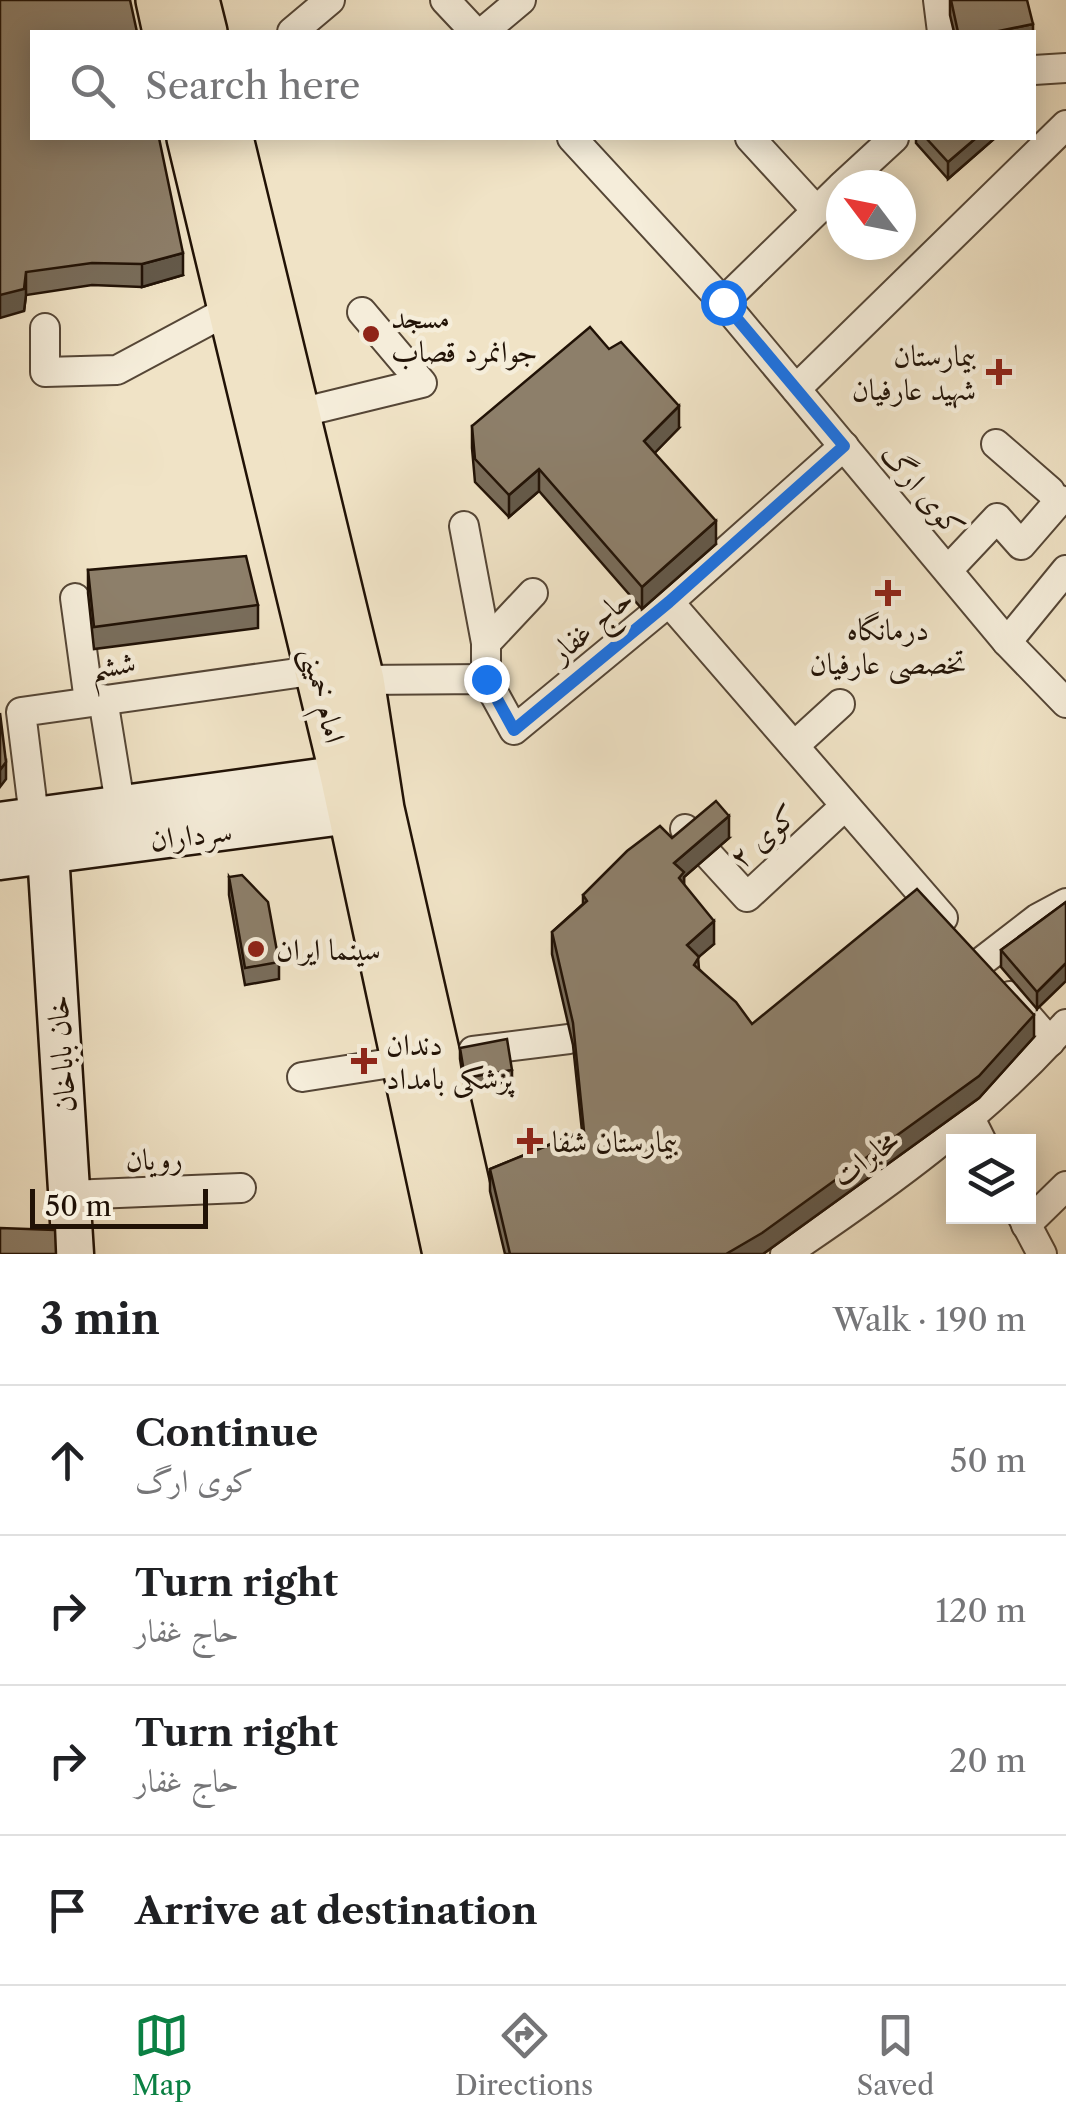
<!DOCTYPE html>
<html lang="en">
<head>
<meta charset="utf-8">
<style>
	:root { --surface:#fff; --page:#f6f6f6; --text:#202124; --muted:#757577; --line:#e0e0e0; --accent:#0b8043 }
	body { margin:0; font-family:"Libre Caslon Text",Amiri,serif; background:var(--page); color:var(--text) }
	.controls { position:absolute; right:30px; bottom:30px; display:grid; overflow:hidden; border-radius:0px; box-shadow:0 5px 25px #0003 }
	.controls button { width:90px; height:90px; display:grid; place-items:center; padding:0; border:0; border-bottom:2px solid var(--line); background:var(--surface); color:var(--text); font:50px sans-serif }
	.compass { position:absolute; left:826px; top:170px; width:90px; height:90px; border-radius:50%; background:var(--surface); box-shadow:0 5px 25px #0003; rotate:302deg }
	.scale { position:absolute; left:30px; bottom:25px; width:178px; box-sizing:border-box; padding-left:10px; border:5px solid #211206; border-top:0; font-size:28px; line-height:35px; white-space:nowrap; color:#211206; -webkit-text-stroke:8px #f5edda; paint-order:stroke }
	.stop { position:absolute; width:30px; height:30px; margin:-22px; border:8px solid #1a73e8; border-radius:50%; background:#fff }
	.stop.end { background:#1a73e8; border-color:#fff; box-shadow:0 2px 10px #0008 }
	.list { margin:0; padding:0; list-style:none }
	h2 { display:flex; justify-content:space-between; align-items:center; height:130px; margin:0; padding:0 40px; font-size:42px }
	h2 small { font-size:32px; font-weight:400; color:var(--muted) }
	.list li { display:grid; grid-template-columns:65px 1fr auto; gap:30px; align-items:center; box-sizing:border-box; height:150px; padding:0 40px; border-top:2px solid var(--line) }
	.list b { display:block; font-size:38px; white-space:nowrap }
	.list p { margin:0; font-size:32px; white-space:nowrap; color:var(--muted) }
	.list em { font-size:32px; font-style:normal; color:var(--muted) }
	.icon { flex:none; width:55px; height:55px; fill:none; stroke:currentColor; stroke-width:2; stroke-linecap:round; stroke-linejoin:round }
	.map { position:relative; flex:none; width:1066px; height:1254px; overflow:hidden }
	.search { position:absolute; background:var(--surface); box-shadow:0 5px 25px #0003; left:30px; right:30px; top:30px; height:110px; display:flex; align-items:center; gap:25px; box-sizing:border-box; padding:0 35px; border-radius:0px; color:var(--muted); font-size:38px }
	.sheet { height:730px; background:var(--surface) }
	nav { display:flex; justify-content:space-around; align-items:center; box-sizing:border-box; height:140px; border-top:2px solid var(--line); background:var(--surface); font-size:28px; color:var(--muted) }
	nav a { display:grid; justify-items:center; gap:5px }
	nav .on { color:var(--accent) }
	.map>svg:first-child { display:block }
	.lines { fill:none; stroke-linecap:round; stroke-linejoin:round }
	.street-casing { stroke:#554636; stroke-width:32 }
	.secondary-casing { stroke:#211206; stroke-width:45 }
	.primary-casing { stroke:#211206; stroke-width:50 }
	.street { stroke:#f5edda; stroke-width:28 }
	.secondary { stroke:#f5edda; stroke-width:40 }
	.primary { stroke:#f0e3c6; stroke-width:45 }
	.wall { fill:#796d5b; stroke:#211206; stroke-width:2.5 }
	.shaded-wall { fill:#63594a; stroke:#211206; stroke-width:2.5 }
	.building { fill:#8d7f6a; stroke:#211206; stroke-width:2.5 }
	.route { stroke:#1a73e8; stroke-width:12 }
	.poi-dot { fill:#8f2418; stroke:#f5edda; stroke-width:4 }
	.labels { text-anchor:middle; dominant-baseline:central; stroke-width:9; stroke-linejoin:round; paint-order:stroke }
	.poi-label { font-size:30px; fill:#211206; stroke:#f5edda; text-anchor:start }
	.street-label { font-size:30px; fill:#211206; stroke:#f5edda }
</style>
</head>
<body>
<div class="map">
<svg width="1066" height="1254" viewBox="0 0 1066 1254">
	<rect width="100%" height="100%" fill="#f0e3c6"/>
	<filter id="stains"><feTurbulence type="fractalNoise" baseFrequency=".002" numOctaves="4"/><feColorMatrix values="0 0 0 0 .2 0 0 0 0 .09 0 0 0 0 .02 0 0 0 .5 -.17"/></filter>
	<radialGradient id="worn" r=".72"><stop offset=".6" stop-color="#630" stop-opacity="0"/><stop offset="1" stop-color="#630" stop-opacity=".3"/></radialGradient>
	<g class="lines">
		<!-- street casing -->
		<g class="street-casing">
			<g id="street">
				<path d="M445,0L475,32"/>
				<path d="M938,0L942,32"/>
				<path d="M292,32L330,0"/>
				<path d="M483,32L521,0"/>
				<path d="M1034,70L1066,68"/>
				<path d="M572,138L723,302L1007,642L1066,703"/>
				<path d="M750,138L816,210"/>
				<path d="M843,185L894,138"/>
				<path d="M723,302L841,187"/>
				<path d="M45,328V372L117,370L229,310"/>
				<path d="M796,389L1066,125"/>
				<path d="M299,413L422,383L362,312"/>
				<path d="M996,444L1050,491"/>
				<path d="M464,526L486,643V679"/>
				<path d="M948,570L997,518L1021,545L1060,500"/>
				<path d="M75,598L89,701"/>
				<path d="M669,602L943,918"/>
				<path d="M1007,642L1066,570"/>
				<path d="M486,643L533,593"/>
				<path d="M361,680L486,679L514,730L669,602L844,446"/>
				<path d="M103,699L121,810"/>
				<path d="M794,746L840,704"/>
				<path d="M34,817L21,712L318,670"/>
				<path d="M685,829L747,897L845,806"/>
				<path d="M981,962L1038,918L1066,903"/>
				<path d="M1010,996L1050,1042"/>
				<path d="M473,1051L569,1039"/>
				<path d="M302,1077L404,1061"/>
				<path d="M970,1118L982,1142"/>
				<path d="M70,1195L241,1188"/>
				<path d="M1022,1216L1042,1254"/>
				<path d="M1026,1225L1066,1186"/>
				<path d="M785,1254C886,1186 985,1115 1066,1024"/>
			</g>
		</g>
		<!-- secondary casing -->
		<g class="secondary-casing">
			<g id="secondary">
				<path d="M0,823L372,772"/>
				<path d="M48,853L73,1254"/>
				<path d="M0,859L381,809"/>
			</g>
		</g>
		<!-- primary casing -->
		<g class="primary-casing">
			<g id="primary">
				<path d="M159,0L166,32"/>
				<path d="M196,0L204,32"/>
				<path d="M190,138L343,775L446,1254"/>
				<path d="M230,138L361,680L381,809L482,1254"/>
			</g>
		</g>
		<!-- street -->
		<use href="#street" class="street"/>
		<!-- secondary -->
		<use href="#secondary" class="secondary"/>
		<!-- primary -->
		<use href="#primary" class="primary"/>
	</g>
	<!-- wall -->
	<g class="wall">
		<path d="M0,0L183,275L142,287L92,285L26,295L24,311Z"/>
		<path d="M950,0L1033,32H954L950,15Z"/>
		<path d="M916,138H995L948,179L916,143Z"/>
		<path d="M472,426L679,428L654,453L716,544L642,609L539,491L509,517L475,482L472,448Z"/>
		<path d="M88,570L258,605V628L94,649L88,593Z"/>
		<path d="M672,838H729L684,877V885L714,944L698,957L699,969L752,1024L1034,1037L979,1098L763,1254H505L490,1191V1169L582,1131L573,1045L552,954V932L583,904V895Z"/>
		<path d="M229,877L279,962V979L245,985L229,895Z"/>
		<path d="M1066,902L1037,1009L1001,967V950Z"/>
		<path d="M460,1048L512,1070V1081L465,1090L460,1059Z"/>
	</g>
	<!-- shaded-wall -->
	<g class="shaded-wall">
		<path d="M1033,24V32H994Z"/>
		<path d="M976,138H995L948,179V162Z"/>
		<path d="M183,253V275L142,287V264Z"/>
		<path d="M26,272V295L24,311L0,318V295Z"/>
		<path d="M679,406V428L644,464V441Z"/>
		<path d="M539,469V491L509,517V495Z"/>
		<path d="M716,521V544L642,609V587Z"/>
		<path d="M6,762V779L0,787V770Z"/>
		<path d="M729,816V838L684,877V894L674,863Z"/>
		<path d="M714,921V944L687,967V945Z"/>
		<path d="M1066,963V981L1037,1009V992Z"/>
		<path d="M1034,1015V1037L979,1098L763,1254H726Z"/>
	</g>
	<!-- building -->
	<g class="building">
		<path d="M0,0H130L137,32H32V138H159L183,253L142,264L92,263L26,272L24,289L0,295Z"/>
		<path d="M951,0H1027L1033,24L994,32H958Z"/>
		<path d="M926,138H976L948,162Z"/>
		<path d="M590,327L609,349L621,342L679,406L644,441L716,521L642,587L539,469L509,495L475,459L472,426Z"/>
		<path d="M246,556L258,605L94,627L88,570Z"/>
		<path d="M0,713L6,762L0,770Z"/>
		<path d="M716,801L729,816L674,863L684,872L679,878L714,921L687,945L699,957L694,965L736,1002L752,1024L917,889L1034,1015L979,1076L762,1233L726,1254H510L490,1169L584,1131L573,1023L552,932L587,901L583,895L627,851L660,826L672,838Z"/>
		<path d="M242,875L268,902L279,962L245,968L229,877Z"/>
		<path d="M1066,902V963L1037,992L1001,950Z"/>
		<path d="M507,1039L512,1070L465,1078L460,1048Z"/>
		<path d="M0,1228L55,1230L56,1254H0Z"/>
	</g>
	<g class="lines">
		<!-- route -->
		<path class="route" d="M486,679L514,730L669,602L844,446L723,302"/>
	</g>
	<!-- markers -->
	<g class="poi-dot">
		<circle cx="371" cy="334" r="10"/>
		<path d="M994 357h10v10h10v10h-10v10h-10v-10h-10v-10h10z"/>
		<path d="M883 578h10v10h10v10h-10v10h-10v-10h-10v-10h10z"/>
		<circle cx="256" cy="949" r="10"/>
		<path d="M359 1046h10v10h10v10h-10v10h-10v-10h-10v-10h10z"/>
		<path d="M525 1126h10v10h10v10h-10v10h-10v-10h-10v-10h10z"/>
	</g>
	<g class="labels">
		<!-- poi labels -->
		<g class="poi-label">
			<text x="391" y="317">مسجد<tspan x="391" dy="34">جوانمرد قصاب</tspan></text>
			<text x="976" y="355" text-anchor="end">بیمارستان<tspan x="976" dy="34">شهید عارفیان</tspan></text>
			<text x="888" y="629" text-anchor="middle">درمانگاه<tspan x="888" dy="34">تخصصی عارفیان</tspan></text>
			<text x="276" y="949">سینما ایران</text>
			<text x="386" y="1044">دندان‌<tspan x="386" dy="34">پزشکی بامداد</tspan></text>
			<text x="552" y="1141">بیمارستان شفا</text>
		</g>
		<!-- street labels -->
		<g class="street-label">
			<text transform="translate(923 490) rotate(50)">کوی ارگ</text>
			<text transform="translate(591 625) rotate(-40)">حاج غفار</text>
			<text transform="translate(113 665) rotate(-8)">ششم</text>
			<text transform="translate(324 695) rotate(76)">امام خمینی</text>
			<text transform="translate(191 835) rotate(-7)">سرداران</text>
			<text transform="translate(763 836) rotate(-41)">کوی ۲</text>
			<text transform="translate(61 1054) rotate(-94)">خان باباخان</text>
			<text transform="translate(865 1158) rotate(-37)">مخابرات</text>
			<text transform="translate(154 1159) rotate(-2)">رویان</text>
		</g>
	</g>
	<rect width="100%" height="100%" filter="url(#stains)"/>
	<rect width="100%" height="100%" fill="url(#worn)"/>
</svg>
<div class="controls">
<button><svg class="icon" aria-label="layers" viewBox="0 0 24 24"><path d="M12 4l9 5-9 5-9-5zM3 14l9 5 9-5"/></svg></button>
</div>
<svg class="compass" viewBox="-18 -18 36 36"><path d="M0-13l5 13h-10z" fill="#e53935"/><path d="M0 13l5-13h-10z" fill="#757577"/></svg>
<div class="scale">50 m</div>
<div class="stop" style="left:723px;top:302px"></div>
<div class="stop end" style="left:486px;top:679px"></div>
<div class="search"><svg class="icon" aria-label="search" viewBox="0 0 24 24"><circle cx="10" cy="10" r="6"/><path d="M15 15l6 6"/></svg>Search here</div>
</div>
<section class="sheet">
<h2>3 min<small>Walk · 190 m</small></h2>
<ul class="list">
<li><svg class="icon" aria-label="ahead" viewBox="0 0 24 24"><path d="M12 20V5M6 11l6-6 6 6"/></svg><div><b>Continue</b><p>کوی ارگ</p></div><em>50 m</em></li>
<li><svg class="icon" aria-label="right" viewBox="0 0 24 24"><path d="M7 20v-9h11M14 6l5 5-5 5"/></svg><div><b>Turn right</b><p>حاج غفار</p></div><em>120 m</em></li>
<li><svg class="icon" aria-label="right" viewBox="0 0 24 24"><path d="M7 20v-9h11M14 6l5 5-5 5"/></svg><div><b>Turn right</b><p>حاج غفار</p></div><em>20 m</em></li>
<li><svg class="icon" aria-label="arrive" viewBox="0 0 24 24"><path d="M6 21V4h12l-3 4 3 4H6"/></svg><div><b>Arrive at destination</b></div></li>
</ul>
</section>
<nav>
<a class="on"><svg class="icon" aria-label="map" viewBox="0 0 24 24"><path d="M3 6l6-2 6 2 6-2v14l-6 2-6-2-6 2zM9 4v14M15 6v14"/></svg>Map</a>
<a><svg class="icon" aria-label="directions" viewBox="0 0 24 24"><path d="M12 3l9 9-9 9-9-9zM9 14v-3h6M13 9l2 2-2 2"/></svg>Directions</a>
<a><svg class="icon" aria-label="saved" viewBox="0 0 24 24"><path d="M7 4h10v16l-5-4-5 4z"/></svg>Saved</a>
</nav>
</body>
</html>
